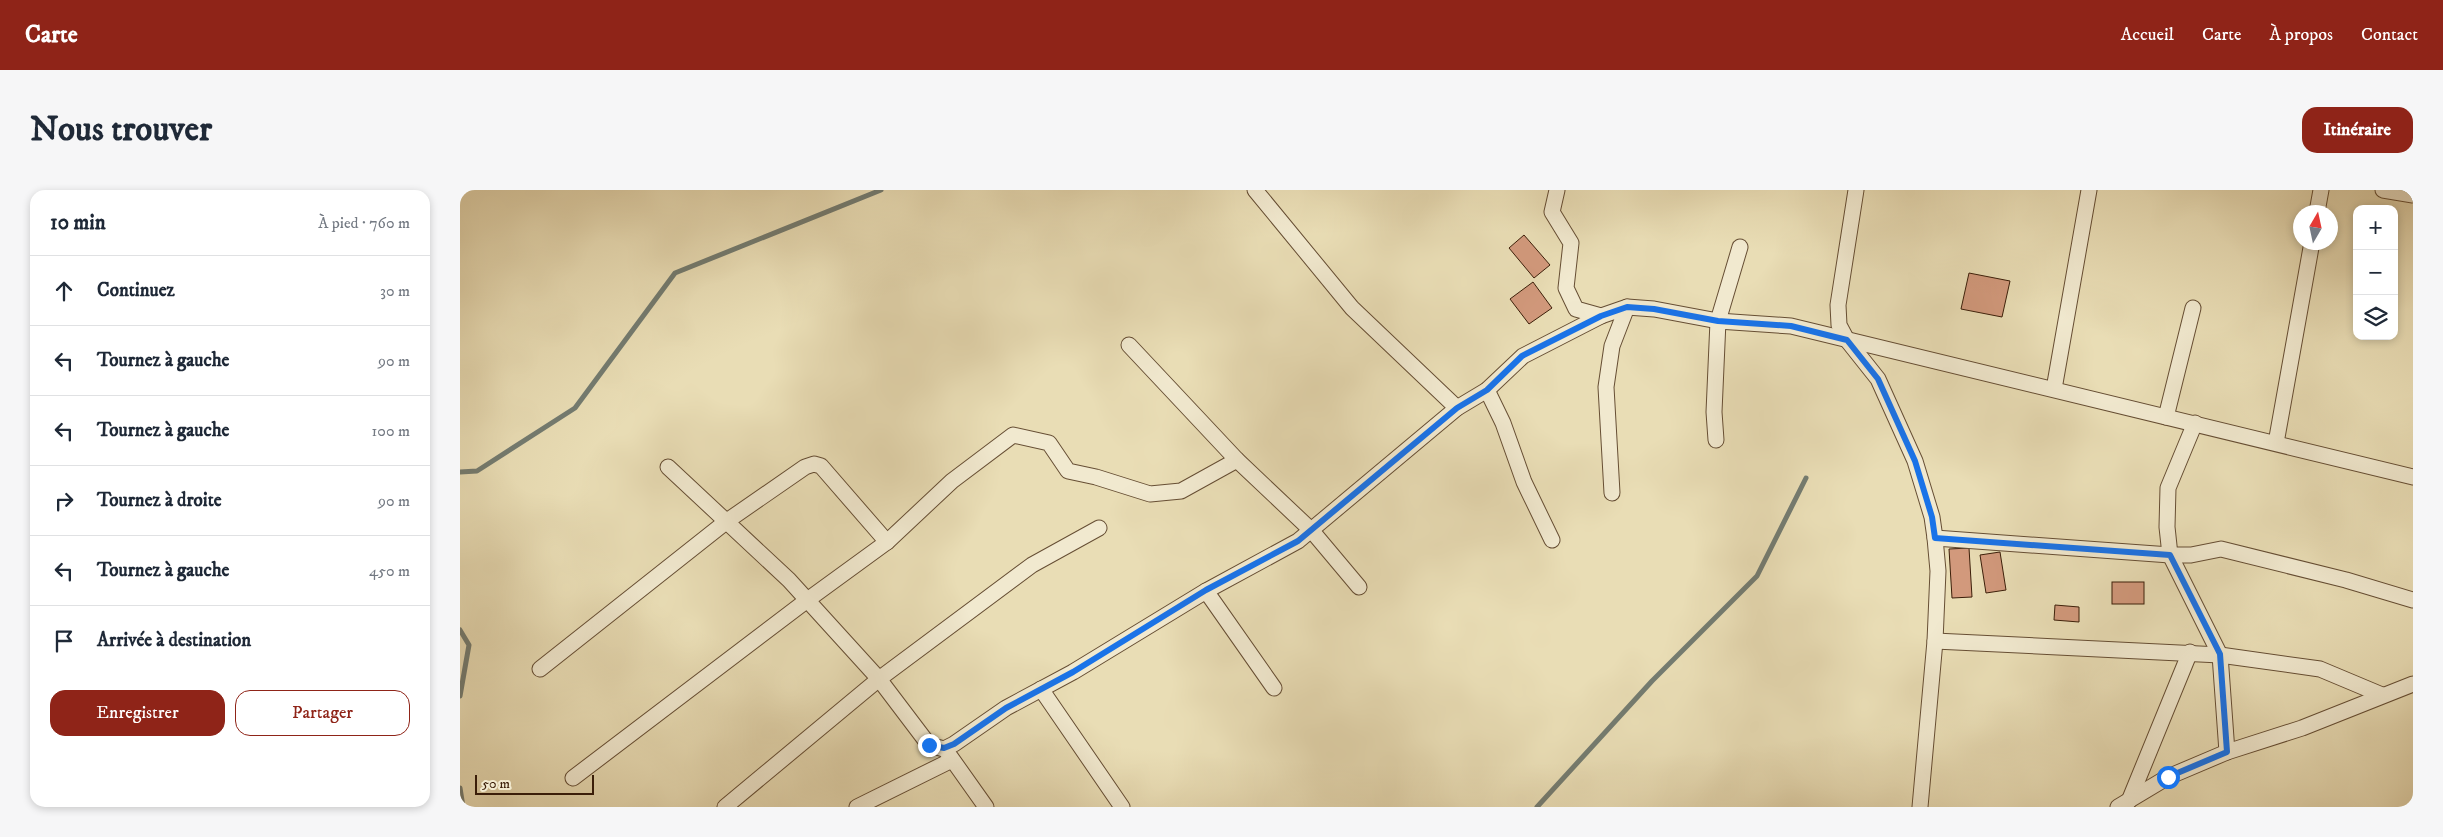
<!DOCTYPE html>
<html lang="fr">
<head>
<meta charset="utf-8">
<style>
	:root { --surface:#fff; --page:#f6f6f7; --text:#1f2937; --muted:#747a83; --line:#e0e1e3; --accent:#8f2418 }
	body { margin:0; font-family:"IM FELL DW Pica",serif; background:var(--page); color:var(--text) }
	.controls { position:absolute; right:15px; top:15px; display:grid; overflow:hidden; border-radius:10px; box-shadow:0 2px 8px #0003 }
	.controls button { width:45px; height:45px; display:grid; place-items:center; padding:0; border:0; border-bottom:1px solid var(--line); background:var(--surface); color:var(--text); font:25px sans-serif }
	.compass { position:absolute; left:1833px; top:15px; width:45px; height:45px; border-radius:50%; background:var(--surface); box-shadow:0 2px 8px #0003; rotate:9deg }
	.scale { position:absolute; left:15px; bottom:12px; width:119px; box-sizing:border-box; padding-left:5px; border:2px solid #3b1e09; border-top:0; font-size:14px; line-height:18px; white-space:nowrap; color:#3b1e09; -webkit-text-stroke:4px #f1e9cf; paint-order:stroke }
	.stop { position:absolute; width:15px; height:15px; margin:-11px; border:4px solid #1a73e8; border-radius:50%; background:#fff }
	.stop.end { background:#1a73e8; border-color:#fff; box-shadow:0 1px 5px #0008 }
	.list { margin:0; padding:0; list-style:none }
	h2 { display:flex; justify-content:space-between; align-items:center; height:65px; margin:0; padding:0 20px; font-size:21px }
	h2 small { font-size:16px; font-weight:400; color:var(--muted) }
	.list li { display:grid; grid-template-columns:32px 1fr auto; gap:15px; align-items:center; box-sizing:border-box; height:70px; padding:0 20px; border-top:1px solid var(--line) }
	.list b { display:block; font-size:19px; white-space:nowrap }
	.list em { font-size:16px; font-style:normal; color:var(--muted) }
	.actions { display:flex; gap:10px; padding:15px 20px }
	.actions a { flex:1; padding:11px 0; border:1px solid var(--accent); border-radius:15px; text-align:center; font-size:18px; color:var(--accent) }
	.actions .main { background:var(--accent); color:#fff }
	.icon { flex:none; width:28px; height:28px; fill:none; stroke:currentColor; stroke-width:2; stroke-linecap:round; stroke-linejoin:round }
	.map { position:relative; flex:none; width:1953px; height:617px; overflow:hidden; border-radius:15px }
	header { display:flex; align-items:center; gap:30px; box-sizing:border-box; height:70px; padding:0 25px; background:var(--accent); color:#fff }
	header strong { font-size:24px }
	nav { display:flex; gap:28px; margin-inline-start:auto; font-size:18px }
	.intro { display:flex; align-items:center; justify-content:space-between; box-sizing:border-box; height:120px; padding:0 30px }
	h1 { margin:0; font-size:35px }
	.button { padding:12px 22px; border-radius:15px; background:var(--accent); color:#fff; font-size:18px; font-weight:700 }
	main { display:flex; gap:30px; padding:0 30px }
	aside { flex:1; background:var(--surface); border-radius:15px; box-shadow:0 2px 8px #0003 }
	.map>svg:first-child { display:block }
	.lines { fill:none; stroke-linecap:round; stroke-linejoin:round }
	.stream { stroke:#747c71; stroke-width:5 }
	.building { fill:#d2997c; stroke:#3b1e09 }
	.minor-casing { stroke:#664e34; stroke-width:17 }
	.minor { stroke:#f1e9cf; stroke-width:15 }
	.route { stroke:#1a73e8; stroke-width:6 }
</style>
</head>
<body>
<header>
<strong>Carte</strong>
<nav><a>Accueil</a><a>Carte</a><a>À propos</a><a>Contact</a></nav>
</header>
<div class="intro"><h1>Nous trouver</h1><a class="button">Itinéraire</a></div>
<main>
<aside>
<h2>10 min<small>À pied · 760 m</small></h2>
<ul class="list">
<li><svg class="icon" aria-label="ahead" viewBox="0 0 24 24"><path d="M12 20V5M6 11l6-6 6 6"/></svg><div><b>Continuez</b></div><em>30 m</em></li>
<li><svg class="icon" aria-label="left" viewBox="0 0 24 24"><path d="M17 20v-9H6M10 6l-5 5 5 5"/></svg><div><b>Tournez à gauche</b></div><em>90 m</em></li>
<li><svg class="icon" aria-label="left" viewBox="0 0 24 24"><path d="M17 20v-9H6M10 6l-5 5 5 5"/></svg><div><b>Tournez à gauche</b></div><em>100 m</em></li>
<li><svg class="icon" aria-label="right" viewBox="0 0 24 24"><path d="M7 20v-9h11M14 6l5 5-5 5"/></svg><div><b>Tournez à droite</b></div><em>90 m</em></li>
<li><svg class="icon" aria-label="left" viewBox="0 0 24 24"><path d="M17 20v-9H6M10 6l-5 5 5 5"/></svg><div><b>Tournez à gauche</b></div><em>450 m</em></li>
<li><svg class="icon" aria-label="arrive" viewBox="0 0 24 24"><path d="M6 21V4h12l-3 4 3 4H6"/></svg><div><b>Arrivée à destination</b></div></li>
</ul>
<div class="actions"><a class="main">Enregistrer</a><a>Partager</a></div>
</aside>
<div class="map">
<svg width="1953" height="617" viewBox="0 0 1953 617">
	<rect width="100%" height="100%" fill="#e9ddb5"/>
	<filter id="stains"><feTurbulence type="fractalNoise" baseFrequency=".004" numOctaves="4"/><feColorMatrix values="0 0 0 0 .2 0 0 0 0 .09 0 0 0 0 .02 0 0 0 .5 -.17"/></filter>
	<radialGradient id="worn" r=".72"><stop offset=".6" stop-color="#630" stop-opacity="0"/><stop offset="1" stop-color="#630" stop-opacity=".3"/></radialGradient>
	<g class="lines">
		<!-- stream -->
		<g class="stream">
			<path d="M0,282L17,281L115,218L215,83L421,0"/>
			<path d="M0,440L9,455L0,506"/>
			<path d="M0,598L3,617"/>
			<path d="M1077,617L1192,491L1297,386L1346,288"/>
		</g>
	</g>
	<!-- building -->
	<g class="building">
		<path d="M1064,45L1090,75L1074,88L1049,58Z"/>
		<path d="M1509,83L1550,91L1542,127L1501,119Z"/>
		<path d="M1073,92L1092,118L1069,134L1050,109Z"/>
		<path d="M1509,358L1512,407L1492,408L1489,359Z"/>
		<path d="M1540,362L1546,400L1526,403L1520,365Z"/>
		<rect x="1652" y="392" width="32" height="22"/>
		<path d="M1595,415L1619,417V432L1594,430Z"/>
	</g>
	<g class="lines">
		<!-- minor casing -->
		<g class="minor-casing">
			<g id="minor">
				<path d="M795,0L892,118L997,218"/>
				<path d="M1097,0L1092,22L1111,53L1106,98L1116,119L1141,126"/>
				<path d="M1396,0L1378,115L1379,135L1387,150L1418,189L1455,271L1472,327L1475,348L1478,381L1475,451L1460,617"/>
				<path d="M1923,0L1953,5"/>
				<path d="M1857,22L1861,0"/>
				<path d="M669,155L777,270L852,341L899,397"/>
				<path d="M1594,199L1629,0"/>
				<path d="M1027,200L1043,233L1064,292L1092,350"/>
				<path d="M1706,227L1733,118"/>
				<path d="M1735,233L1708,298L1707,337L1710,365L1760,465L1767,562"/>
				<path d="M1256,250L1254,222L1258,131L1280,57"/>
				<path d="M1816,253L1852,52"/>
				<path d="M208,277L329,390L419,489L469,555L484,559L494,554L546,518L613,482L746,401L838,351L997,218L1027,200L1063,166L1141,126L1167,117L1194,119L1258,131L1331,136L1953,287"/>
				<path d="M1152,303L1146,197L1152,156L1167,117"/>
				<path d="M1475,348L1710,365H1731L1761,359L1886,390L1953,410"/>
				<path d="M746,401L814,498"/>
				<path d="M1475,451L1760,465L1860,479L1922,505"/>
				<path d="M80,479L267,331L345,277L354,274L361,276L427,352"/>
				<path d="M581,499L662,617"/>
				<path d="M487,562L526,617"/>
				<path d="M113,588L346,411L427,352L492,291L553,245L589,253L608,281L636,287L690,304L721,301L777,270"/>
				<path d="M1669,611L1730,462"/>
				<path d="M265,617L419,489L572,375L639,338"/>
				<path d="M397,617L492,570"/>
				<path d="M1658,617L1708,587L1767,562L1842,538L1953,494"/>
			</g>
		</g>
		<!-- minor -->
		<use href="#minor" class="minor"/>
	</g>
	<g class="lines">
		<!-- route -->
		<path class="route" d="M469,555L484,558L494,554L546,518L613,482L746,400L838,351L997,218L1027,200L1062,166L1141,126L1167,117L1194,119L1258,131L1331,136L1387,150L1418,189L1455,271L1472,327L1475,348L1710,365L1760,464L1767,562L1708,587"/>
	</g>
	<rect width="100%" height="100%" filter="url(#stains)"/>
	<rect width="100%" height="100%" fill="url(#worn)"/>
</svg>
<div class="controls">
<button>+</button>
<button>−</button>
<button><svg class="icon" aria-label="layers" viewBox="0 0 24 24"><path d="M12 4l9 5-9 5-9-5zM3 14l9 5 9-5"/></svg></button>
</div>
<svg class="compass" viewBox="-18 -18 36 36"><path d="M0-13l5 13h-10z" fill="#e53935"/><path d="M0 13l5-13h-10z" fill="#747a83"/></svg>
<div class="scale">50 m</div>
<div class="stop" style="left:1708px;top:587px"></div>
<div class="stop end" style="left:469px;top:555px"></div>
</div>
</main>
</body>
</html>
